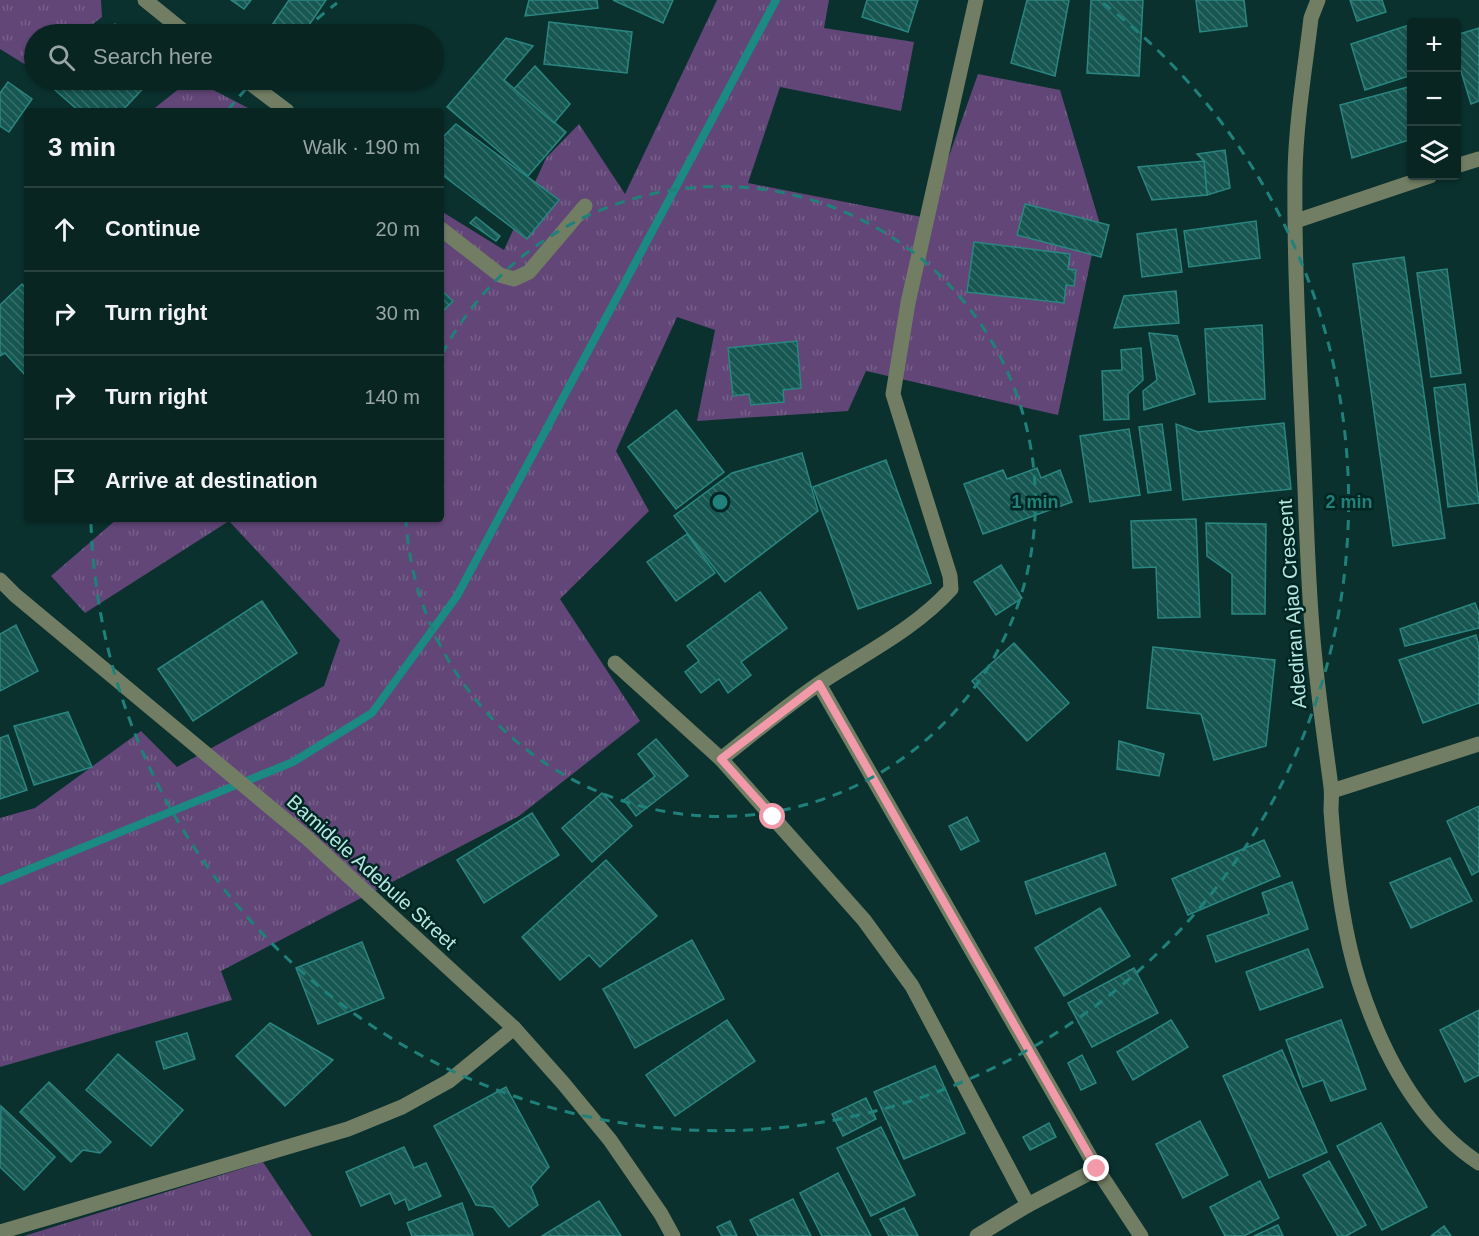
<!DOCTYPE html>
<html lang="en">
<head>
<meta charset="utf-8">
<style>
	:root { --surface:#082522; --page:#112d2a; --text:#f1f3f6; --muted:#98a5a5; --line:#294240 }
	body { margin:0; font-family:Helvetica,sans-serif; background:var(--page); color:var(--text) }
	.controls { position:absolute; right:18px; top:18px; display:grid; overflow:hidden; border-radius:6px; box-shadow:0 2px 4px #0004 }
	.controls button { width:54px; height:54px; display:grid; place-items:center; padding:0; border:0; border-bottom:2px solid var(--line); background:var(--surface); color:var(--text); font:30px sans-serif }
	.stop { position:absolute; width:18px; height:18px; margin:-14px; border:4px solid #f39aaa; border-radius:50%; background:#fff }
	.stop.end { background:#f39aaa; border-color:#fff; box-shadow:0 2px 6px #0008 }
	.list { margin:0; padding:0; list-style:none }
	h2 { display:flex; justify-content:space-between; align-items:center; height:78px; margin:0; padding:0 24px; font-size:26px }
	h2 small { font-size:20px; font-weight:400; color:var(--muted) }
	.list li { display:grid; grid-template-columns:39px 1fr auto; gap:18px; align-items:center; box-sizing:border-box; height:84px; padding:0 24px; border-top:2px solid var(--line) }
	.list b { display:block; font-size:22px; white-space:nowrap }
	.list em { font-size:20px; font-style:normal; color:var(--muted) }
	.icon { flex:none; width:33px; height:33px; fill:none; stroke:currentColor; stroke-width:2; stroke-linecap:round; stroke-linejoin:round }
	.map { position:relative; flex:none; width:1479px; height:1236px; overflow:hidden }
	.search { position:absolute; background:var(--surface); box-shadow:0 2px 4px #0004; left:24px; top:24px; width:420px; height:66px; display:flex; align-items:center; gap:15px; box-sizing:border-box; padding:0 21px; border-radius:33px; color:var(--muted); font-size:22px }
	.panel { position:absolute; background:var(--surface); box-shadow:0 2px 4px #0004; left:24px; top:108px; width:420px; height:414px; border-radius:6px }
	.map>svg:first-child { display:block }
	.grass { fill:url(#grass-tufts) }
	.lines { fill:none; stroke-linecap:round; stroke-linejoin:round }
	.stream { stroke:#1a8a83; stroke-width:8 }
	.building { fill:url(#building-back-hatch); stroke:#2b8680; stroke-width:1.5 }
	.minor { stroke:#717e63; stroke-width:15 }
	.route { stroke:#f39aaa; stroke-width:8 }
	.ring { fill:none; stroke:#20817a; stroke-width:3; stroke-dasharray:10 8 }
	.labels { text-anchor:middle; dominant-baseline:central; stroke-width:5; stroke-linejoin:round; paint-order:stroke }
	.street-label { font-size:20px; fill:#b4e7e2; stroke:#002624 }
	.centre { fill:#20817a; stroke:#002624; stroke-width:3 }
	.ring-label { font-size:18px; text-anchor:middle; font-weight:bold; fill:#20817a; stroke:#002624; stroke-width:5; stroke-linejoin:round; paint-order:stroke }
</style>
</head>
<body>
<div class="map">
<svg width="1479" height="1236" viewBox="0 0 1479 1236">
	<defs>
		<pattern id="grass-tufts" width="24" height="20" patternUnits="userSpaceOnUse" patternTransform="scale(1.5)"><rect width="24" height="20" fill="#614677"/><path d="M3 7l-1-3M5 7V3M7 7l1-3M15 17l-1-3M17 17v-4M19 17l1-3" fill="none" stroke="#75618a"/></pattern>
		<pattern id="building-back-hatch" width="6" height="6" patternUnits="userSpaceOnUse" patternTransform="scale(1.5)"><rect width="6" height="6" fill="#165752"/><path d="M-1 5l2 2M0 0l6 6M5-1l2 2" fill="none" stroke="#366f6b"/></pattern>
	</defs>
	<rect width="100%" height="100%" fill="#0a312e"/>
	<!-- grass -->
	<g class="grass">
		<path d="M0,0H101L102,17L80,34H34V70L0,49Z"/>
		<path d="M717,0H829L824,28L914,42L901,111L780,87L748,183L927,218L978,74L1060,90L1099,221L1058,415L866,371L848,411L697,421L715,330L677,317L616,451L649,511L560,599L640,721L519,816L221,971L232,1000L0,1067V818L35,808L141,731L177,767L324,686L340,640L229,521L85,613L51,576L117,519H441V211L504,250L546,158L579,124L625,194Z"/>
		<path d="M190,80H194L254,111H151Z"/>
		<path d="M263,1162L312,1236H24Z"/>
	</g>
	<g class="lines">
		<!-- stream -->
		<path class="stream" d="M0,881L293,762L372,713L457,596L776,0"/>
	</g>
	<!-- building -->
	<g class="building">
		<path d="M231,0H251L244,9Z"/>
		<path d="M289,0H326L303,34H266Z"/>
		<path d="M529,0H597L598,8L525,16Z"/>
		<path d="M613,0H673L663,23Z"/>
		<path d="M867,0H918L908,32L862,17Z"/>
		<path d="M1027,0H1069L1055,76L1011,63Z"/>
		<path d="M1091,0H1143L1139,76L1087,73Z"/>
		<path d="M1196,0H1244L1247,26L1200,32Z"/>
		<path d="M1350,0H1382L1386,12L1357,21Z"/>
		<path d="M549,22L632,32L627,73L544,64Z"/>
		<path d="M115,24L126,34H106Z"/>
		<path d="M1412,24V75L1365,90L1351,44Z"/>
		<path d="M1479,28V101L1471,104L1456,55V35Z"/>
		<path d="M506,38L533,46L504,80L566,132L528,176L447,107Z"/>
		<path d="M535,66L570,104L554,123L514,89Z"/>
		<path d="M65,80H151L122,111H79L55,90Z"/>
		<path d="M8,82L32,99L9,132L0,126V93Z"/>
		<path d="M1412,86V139L1352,158L1340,105Z"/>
		<path d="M456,124L559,200L527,239L441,174V139Z"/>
		<path d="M1225,150L1230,188L1207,195L1204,161L1197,154Z"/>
		<path d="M1204,161L1207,195L1152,200L1138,167Z"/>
		<path d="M1025,204L1109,225L1101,257L1017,235Z"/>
		<path d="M476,217L500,236L496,241L470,223Z"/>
		<path d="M1256,221L1260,258L1189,267L1184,231Z"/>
		<path d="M1176,229L1182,272L1142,277L1137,234Z"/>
		<path d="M974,242L1070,254L1068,269L1076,270L1074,286L1066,285L1064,303L967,292Z"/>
		<path d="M1404,257L1445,538L1393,546L1353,264Z"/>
		<path d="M1447,269L1461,373L1431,377L1417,273Z"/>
		<path d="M22,284L27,290V377L5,353L0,356V305Z"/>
		<path d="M441,290L453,301L441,313Z"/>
		<path d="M1176,291L1179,323L1114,328L1124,296Z"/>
		<path d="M1262,325L1265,399L1209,402L1205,329Z"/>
		<path d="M1149,333L1177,336L1195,394L1144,410L1143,391L1157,380Z"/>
		<path d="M797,341L801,388L783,390L784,402L751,405L749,394L733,396L728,348Z"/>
		<path d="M1141,348L1143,380L1128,394L1129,419L1104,420L1102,371L1122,370L1121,350Z"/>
		<path d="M1465,384L1479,503L1448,507L1434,388Z"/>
		<path d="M676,410L724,472L676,509L628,447Z"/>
		<path d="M1284,423L1291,489L1183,500L1176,424L1198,432Z"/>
		<path d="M1162,424L1171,490L1148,493L1139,427Z"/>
		<path d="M1129,429L1140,495L1090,502L1080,436Z"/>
		<path d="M802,453L818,511L725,582L674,516L732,473Z"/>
		<path d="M886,460L931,583L858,609L813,487Z"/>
		<path d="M1037,468L1041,478L1060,470L1072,502L983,534L964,484L1003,470L1007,479Z"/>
		<path d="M1196,519L1200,617L1158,618L1156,567L1133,568L1131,521Z"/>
		<path d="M1206,523L1266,524L1265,614H1232V574L1207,556Z"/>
		<path d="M687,534L715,573L676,601L647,562Z"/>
		<path d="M1001,565L1022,598L996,615L974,582Z"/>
		<path d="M760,592L787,628L741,662L751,675L728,693L719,679L701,693L685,672L699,661L687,646Z"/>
		<path d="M262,601L297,653L193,721L158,669Z"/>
		<path d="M1475,603L1479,613V628L1405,646L1400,629Z"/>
		<path d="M16,625L38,671L0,691V634Z"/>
		<path d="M1476,635L1479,646V703L1423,723L1399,660Z"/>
		<path d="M1014,643L1069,703L1027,741L972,681Z"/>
		<path d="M1153,647L1275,660L1266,746L1214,760L1201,714L1147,708Z"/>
		<path d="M68,712L92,767L34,785L14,726Z"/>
		<path d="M8,735L27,790L0,799V738Z"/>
		<path d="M656,739L688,776L636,816L624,800L655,776L638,754Z"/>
		<path d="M1119,741L1164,754L1159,776L1117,769Z"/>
		<path d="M602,793L632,826L592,862L562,828Z"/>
		<path d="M1479,806V871L1472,875L1447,821Z"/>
		<path d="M532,813L559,855L484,903L457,860Z"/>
		<path d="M967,817L979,841L961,850L949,826Z"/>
		<path d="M1264,840L1280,876L1188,915L1172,879Z"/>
		<path d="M1105,853L1116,885L1036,914L1025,882Z"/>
		<path d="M1450,858L1472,901L1411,928L1390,883Z"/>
		<path d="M606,860L657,916L600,967L589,955L560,980L522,937Z"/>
		<path d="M1292,882L1308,929L1216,962L1207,936L1269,914L1262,893Z"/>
		<path d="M1100,908L1130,956L1064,996L1035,948Z"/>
		<path d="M692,940L724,999L635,1048L603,989Z"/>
		<path d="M362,942L384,998L318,1024L296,968Z"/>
		<path d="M1308,949L1323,987L1260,1010L1246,972Z"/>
		<path d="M1134,968L1158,1013L1092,1047L1068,1003Z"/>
		<path d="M1479,1010V1075L1465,1082L1440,1030Z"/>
		<path d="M727,1020L755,1061L675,1116L646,1075Z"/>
		<path d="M1171,1020L1188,1047L1133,1080L1117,1052Z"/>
		<path d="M1341,1020L1366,1089L1331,1101L1323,1080L1303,1087L1286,1040Z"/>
		<path d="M270,1023L333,1060L285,1106L236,1056Z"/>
		<path d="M187,1033L195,1059L164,1069L156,1042Z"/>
		<path d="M1282,1050L1327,1152L1269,1178L1223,1076Z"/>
		<path d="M118,1054L183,1110L151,1146L86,1090Z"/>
		<path d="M1082,1055L1096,1083L1081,1090L1068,1063Z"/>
		<path d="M935,1066L965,1133L904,1159L874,1092Z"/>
		<path d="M49,1082L111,1142L100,1153L83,1150L71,1162L20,1112Z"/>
		<path d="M506,1087L549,1167L531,1187L538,1205L509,1227L493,1207L476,1205L434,1126Z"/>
		<path d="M866,1098L876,1119L843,1136L832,1114Z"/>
		<path d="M1,1106L55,1157L24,1190L0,1167Z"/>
		<path d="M1200,1121L1228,1175L1183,1198L1156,1144Z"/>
		<path d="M1049,1123L1056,1137L1030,1150L1023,1137Z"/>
		<path d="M1381,1123L1427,1207L1382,1230L1337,1146Z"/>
		<path d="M881,1127L915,1195L871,1216L837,1148Z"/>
		<path d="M404,1147L414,1168L426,1163L441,1196L409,1210L405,1199L395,1204L390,1193L361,1206L346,1172Z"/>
		<path d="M1329,1161L1366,1225L1346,1236H1338L1303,1175Z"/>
		<path d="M838,1173L871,1236H822L800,1193Z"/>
		<path d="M1260,1181L1279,1218L1244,1236H1225L1210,1207Z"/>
		<path d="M793,1199L811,1236H758L750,1220Z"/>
		<path d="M599,1201L621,1236H542Z"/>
		<path d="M462,1203L473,1235L412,1236L407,1223Z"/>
		<path d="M904,1208L918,1236H889L880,1219Z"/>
		<path d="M730,1221L737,1236H722L717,1227Z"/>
		<path d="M1278,1225L1283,1236H1254Z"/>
		<path d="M1444,1226L1451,1236H1431Z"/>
	</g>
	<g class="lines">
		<!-- minor -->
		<g class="minor">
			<path d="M145,0L187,34"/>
			<path d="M1318,0L1311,18C1305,69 1296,121 1295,173C1294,262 1299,352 1303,442C1306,503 1307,565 1312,627C1316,681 1324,734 1331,787C1332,795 1331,803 1331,811C1335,867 1342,928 1359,982C1381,1050 1418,1123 1479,1163"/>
			<path d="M246,80L287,111"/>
			<path d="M1456,166L1479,159"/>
			<path d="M1296,221L1430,176"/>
			<path d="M441,229L500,275L514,279L529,272L585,206"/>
			<path d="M0,580L15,595L307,838L514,1028L563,1083L610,1140L661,1214L673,1236"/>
			<path d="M615,663L721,759L864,920L912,986L1028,1205"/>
			<path d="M819,684L1097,1169"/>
			<path d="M721,759C754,733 786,706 820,683C864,654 915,629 951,589L950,576L893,394L908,303L976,0"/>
			<path d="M1332,791L1479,744"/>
			<path d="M0,1232L348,1129L402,1107L449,1081L514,1028"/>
			<path d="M977,1236L1028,1205L1097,1169L1141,1236"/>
		</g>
	</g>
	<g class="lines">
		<!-- route -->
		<path class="route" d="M773,817L721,759L819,684L1097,1169"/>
	</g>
	<!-- distance rings -->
	<g class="ring">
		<path d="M442 354A315 315 0 1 1 406 521"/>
		<path d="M228 110A629 629 0 0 1 253 81M303 31A629 629 0 0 1 337 3M1103 3A629 629 0 1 1 91 524"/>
	</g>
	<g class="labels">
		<!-- street labels -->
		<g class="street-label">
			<text transform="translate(1292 604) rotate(-94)">Adediran Ajao Crescent</text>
			<text transform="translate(372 872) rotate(42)">Bamidele Adebule Street</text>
		</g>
	</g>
	<circle cx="720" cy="502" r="9" class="centre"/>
	<g class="ring-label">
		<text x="1035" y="508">1 min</text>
		<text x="1349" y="508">2 min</text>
	</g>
</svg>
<div class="controls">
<button>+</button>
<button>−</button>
<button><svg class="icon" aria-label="layers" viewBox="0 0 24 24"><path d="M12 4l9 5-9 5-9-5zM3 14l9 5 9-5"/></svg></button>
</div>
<div class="stop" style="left:773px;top:817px"></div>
<div class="stop end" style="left:1097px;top:1169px"></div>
<div class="search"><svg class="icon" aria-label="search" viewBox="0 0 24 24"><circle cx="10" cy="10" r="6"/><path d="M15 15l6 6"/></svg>Search here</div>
<section class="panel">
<h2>3 min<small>Walk · 190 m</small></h2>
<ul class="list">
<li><svg class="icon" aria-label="ahead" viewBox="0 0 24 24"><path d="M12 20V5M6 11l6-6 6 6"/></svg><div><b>Continue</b></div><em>20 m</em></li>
<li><svg class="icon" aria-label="right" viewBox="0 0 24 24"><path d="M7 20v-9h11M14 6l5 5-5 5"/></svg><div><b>Turn right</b></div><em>30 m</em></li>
<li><svg class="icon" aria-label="right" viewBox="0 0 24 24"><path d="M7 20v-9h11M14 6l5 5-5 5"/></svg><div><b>Turn right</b></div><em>140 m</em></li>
<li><svg class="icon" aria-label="arrive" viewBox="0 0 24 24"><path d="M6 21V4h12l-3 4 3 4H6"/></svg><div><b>Arrive at destination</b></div></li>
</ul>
</section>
</div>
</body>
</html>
